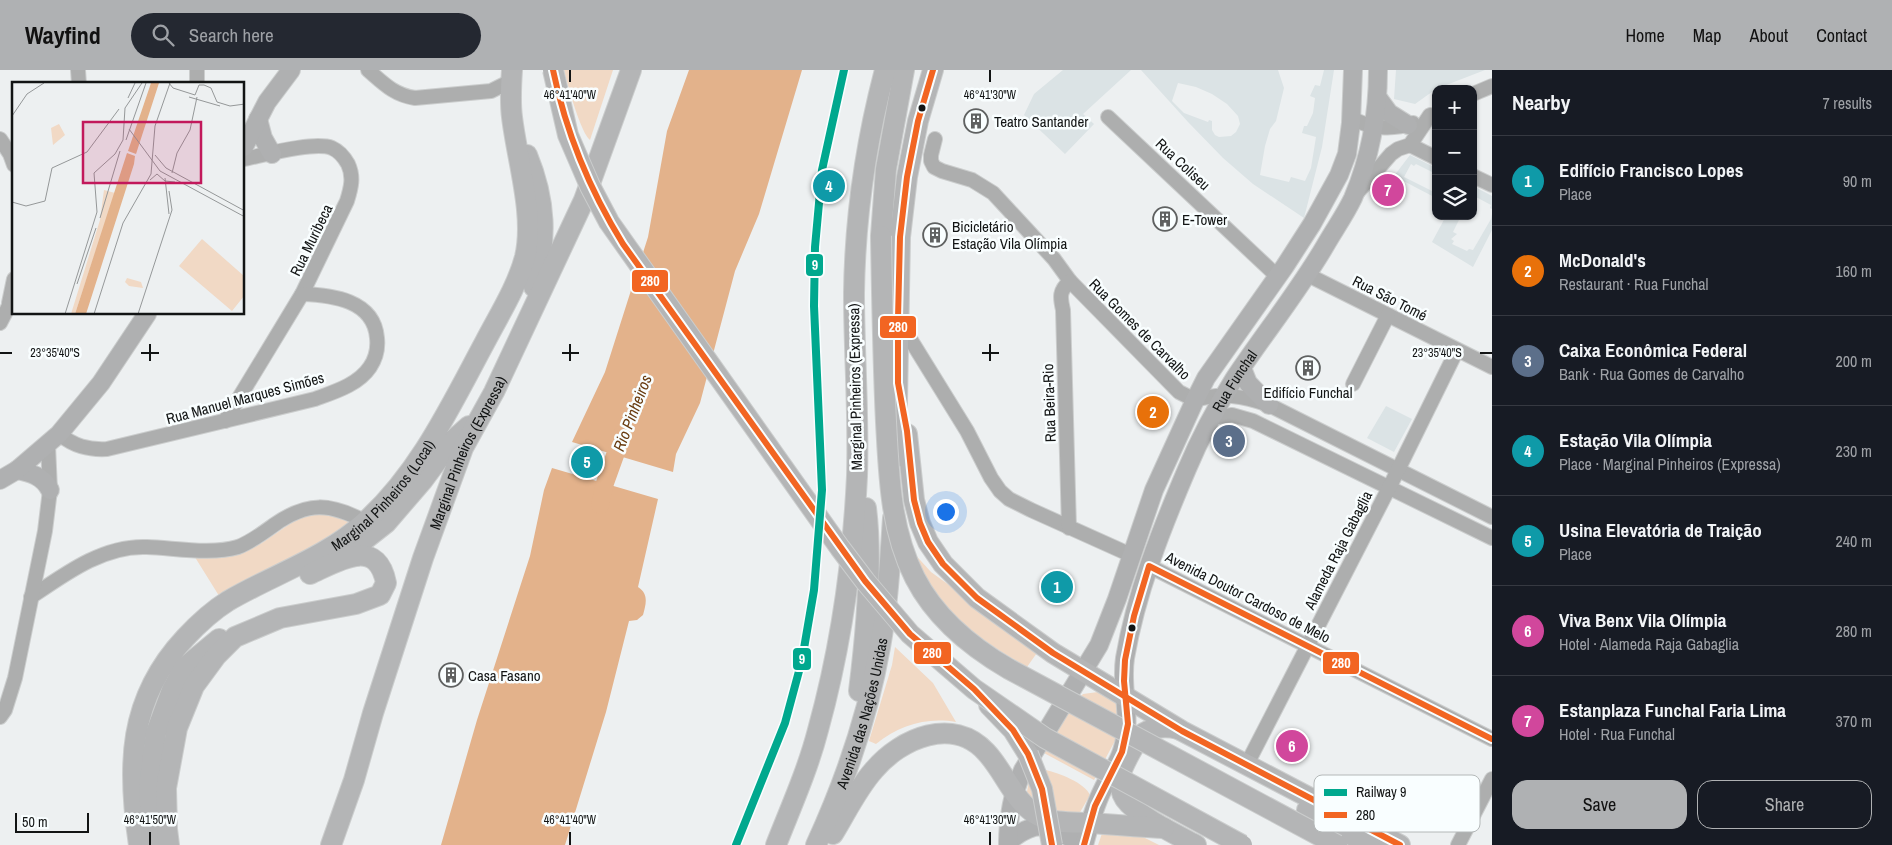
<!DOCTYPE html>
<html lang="en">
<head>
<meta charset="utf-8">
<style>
	:root { --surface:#171b24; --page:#242831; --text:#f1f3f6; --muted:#9ea1a6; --line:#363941; --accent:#afb1b3 }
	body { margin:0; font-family:"Archivo Narrow",sans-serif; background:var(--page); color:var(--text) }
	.controls { position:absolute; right:15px; top:15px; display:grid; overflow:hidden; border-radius:10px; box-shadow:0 1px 4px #0004 }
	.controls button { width:45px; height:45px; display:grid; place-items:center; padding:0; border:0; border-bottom:1px solid var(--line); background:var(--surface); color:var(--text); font:25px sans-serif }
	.scale { position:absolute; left:15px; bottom:12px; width:74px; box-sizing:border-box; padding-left:5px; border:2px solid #121414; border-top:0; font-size:14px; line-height:18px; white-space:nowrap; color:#121414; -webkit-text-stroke:4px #f9feff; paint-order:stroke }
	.you { position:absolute; left:945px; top:441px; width:18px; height:18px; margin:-12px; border:4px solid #fff; border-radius:50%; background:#1a73e8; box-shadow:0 0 0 8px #1a73e833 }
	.badge { display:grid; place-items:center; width:32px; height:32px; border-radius:50%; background:var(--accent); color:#fff; font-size:16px; font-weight:700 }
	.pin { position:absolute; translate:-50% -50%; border:2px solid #fff; box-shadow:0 1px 5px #0006 }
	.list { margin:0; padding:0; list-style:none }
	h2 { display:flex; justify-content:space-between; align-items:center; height:65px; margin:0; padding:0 20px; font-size:21px }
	h2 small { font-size:16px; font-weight:400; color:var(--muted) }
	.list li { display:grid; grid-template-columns:32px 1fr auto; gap:15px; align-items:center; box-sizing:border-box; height:90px; padding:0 20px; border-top:1px solid var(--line) }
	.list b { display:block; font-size:19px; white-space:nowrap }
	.list p { margin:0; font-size:16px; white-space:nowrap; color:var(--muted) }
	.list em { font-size:16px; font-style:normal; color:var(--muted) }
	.actions { display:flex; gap:10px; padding:15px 20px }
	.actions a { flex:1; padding:11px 0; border:1px solid var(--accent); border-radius:15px; text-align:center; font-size:18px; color:var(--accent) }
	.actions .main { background:var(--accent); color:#111 }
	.icon { flex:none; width:28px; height:28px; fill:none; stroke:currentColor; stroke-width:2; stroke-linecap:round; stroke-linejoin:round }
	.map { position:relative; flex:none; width:1492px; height:775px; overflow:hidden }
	header { display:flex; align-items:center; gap:30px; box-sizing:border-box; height:70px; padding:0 25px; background:var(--accent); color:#111 }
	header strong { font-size:24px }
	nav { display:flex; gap:28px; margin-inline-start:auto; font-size:18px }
	.search { width:350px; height:45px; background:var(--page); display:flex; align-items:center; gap:12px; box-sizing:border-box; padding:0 18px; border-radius:28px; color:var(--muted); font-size:19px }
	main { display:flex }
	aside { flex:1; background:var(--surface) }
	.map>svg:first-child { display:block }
	.built { fill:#dbe3e5; fill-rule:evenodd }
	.green { fill:#f1d9c5 }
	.water { fill:#e3b28b }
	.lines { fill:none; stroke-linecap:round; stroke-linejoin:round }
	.river { stroke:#e3b28b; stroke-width:18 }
	.minor-casing { stroke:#cbcdcd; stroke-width:16 }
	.major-casing { stroke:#cbcdcd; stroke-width:20 }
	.highway-casing { stroke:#cbcdcd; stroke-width:22 }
	.minor { stroke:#adaeae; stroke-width:14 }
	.major { stroke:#afb0b1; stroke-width:18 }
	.highway { stroke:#b4b5b6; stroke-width:20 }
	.highway-bridge-casing { stroke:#cbcdcd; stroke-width:22; stroke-linecap:butt }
	.highway-bridge { stroke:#b4b5b6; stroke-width:20 }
	.bus-1-casing { stroke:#f9feff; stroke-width:10 }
	.bus-1 { stroke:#f26522; stroke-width:6 }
	.rail-1-casing { stroke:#f9feff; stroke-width:11 }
	.rail-1 { stroke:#00a88e; stroke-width:8 }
	.ticks { fill:none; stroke:#121414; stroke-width:2 }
	.bus-dot { fill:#121414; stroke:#f9feff; stroke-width:2 }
	.labels { text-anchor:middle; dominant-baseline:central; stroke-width:5; stroke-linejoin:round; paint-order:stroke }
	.poi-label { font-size:15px; fill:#121414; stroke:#f9feff; text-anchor:start }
	.street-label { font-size:15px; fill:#121414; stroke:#f9feff }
	.water-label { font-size:16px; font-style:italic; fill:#683a0e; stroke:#f9feff }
	.inset-road { fill:none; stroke:#959899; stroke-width:1 }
	.view { fill:#c2185b; fill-opacity:0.15; stroke:#c2185b; stroke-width:2.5 }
	.inset-edge { fill:none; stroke:#121414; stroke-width:2.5 }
	.key { fill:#f9feff; stroke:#b4b8b8; stroke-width:1 }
	.key-label { font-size:14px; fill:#121414 }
	.ticks-label { font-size:12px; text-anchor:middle; fill:#121414; stroke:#f9feff; stroke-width:5; stroke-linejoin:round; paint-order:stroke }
	.line-badge { stroke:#f9feff; stroke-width:2 }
	.badge-label { font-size:14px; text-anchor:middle; font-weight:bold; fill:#fff }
</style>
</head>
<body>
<header>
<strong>Wayfind</strong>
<div class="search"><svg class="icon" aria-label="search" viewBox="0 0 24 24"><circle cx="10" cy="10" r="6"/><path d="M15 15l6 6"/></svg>Search here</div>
<nav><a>Home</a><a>Map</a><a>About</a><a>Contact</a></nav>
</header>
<main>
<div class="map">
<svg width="1492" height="775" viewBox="0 0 1492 775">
	<rect width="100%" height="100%" fill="#edf0f1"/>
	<!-- built -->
	<g class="built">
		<path d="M1063,0H1131L1083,44L1094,54L1065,84L1024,45L1034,24Z"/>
		<path d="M1141,0H1278L1284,18L1276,51L1270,59L1265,76L1260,105L1289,112L1291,107L1305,111L1311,98L1316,67L1302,63L1304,56H1307L1313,43L1315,28L1310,26L1315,15L1320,16L1324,0H1334L1322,77L1304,148L1253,114L1223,88L1188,52ZM1178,13L1196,17L1212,24L1227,34L1238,46L1240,54L1236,62L1231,66L1219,67L1215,65L1212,60V51L1209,50L1208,52L1184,43L1172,31Z"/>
		<path d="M1396,0H1485L1436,19L1415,34L1394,29Z"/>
		<path d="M1410,85L1436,98V104L1416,94L1414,96L1411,94L1404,107L1436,123V128L1394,106Z"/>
		<path d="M1473,116L1492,126V139L1490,138L1491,135L1476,127L1473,129Z"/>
		<path d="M1492,144V160L1473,197L1432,172L1446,146H1461L1453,162L1457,164L1451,169L1454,171L1452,174L1467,181L1469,179L1473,180L1491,149Z"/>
		<path d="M1386,336L1412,349L1394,382L1367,368Z"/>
	</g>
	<!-- green -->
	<g class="green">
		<path d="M564,0H613L590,70C581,64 567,13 564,0Z"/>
		<path d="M334,441L355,453L221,529L193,484L249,479L262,473L297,449L311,443Z"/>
		<path d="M911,480L931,502L1039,580L1027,597C987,574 946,547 923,505C918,497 915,489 911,480Z"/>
		<path d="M895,577L933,613L956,652C926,647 900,655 876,674L869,671L892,595Z"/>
		<path d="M1098,622L1115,631L1120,646L1117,667L1094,710L1044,683L1070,638L1083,624Z"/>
		<path d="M1046,700C1059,703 1085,713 1090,725L1079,744L1070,747L1026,728C1029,712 1028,703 1046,700Z"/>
		<path d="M1107,749L1159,775H1098Z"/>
	</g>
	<!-- water -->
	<g class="water">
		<path d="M689,0H802L759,144L735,201L700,333L676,384L673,402L572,372L605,302L648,167L667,61Z"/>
		<path d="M552,398L658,429L638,517C649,524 646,534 643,545L637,550L629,551L606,642L565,775H441L477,650L530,486L544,420Z"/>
	</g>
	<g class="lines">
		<!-- river -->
		<path class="river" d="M600,435L605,413L623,363"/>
		<!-- minor casing -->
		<g class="minor-casing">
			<g id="minor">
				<path d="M78,0L79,14"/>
				<path d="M197,0V14"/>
				<path d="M368,0C383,13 394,25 415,28L491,21L511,11"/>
				<path d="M1473,24L1492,16"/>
				<path d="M1108,47L1278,207"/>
				<path d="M1352,48C1370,59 1393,60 1413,53"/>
				<path d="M0,69L10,84L14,95"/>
				<path d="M935,69L931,85V91L934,97L942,101L972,110L993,123L1054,189L1070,211L1179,322L1195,330C1221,322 1243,326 1269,335L1492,447"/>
				<path d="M1410,75L1436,88"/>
				<path d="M1473,106L1492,115"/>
				<path d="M1357,123L1391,84L1398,79L1410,75L1430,45"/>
				<path d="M1308,205L1492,297"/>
				<path d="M9,233L14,209"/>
				<path d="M899,251L967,361L991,408L1000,421L1009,429L1031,440L1131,485"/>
				<path d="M0,253L14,226"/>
				<path d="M1353,314L1388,245"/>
				<path d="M1211,348L1232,345L1253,351L1492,468"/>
				<path d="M225,351L302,224L347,131C351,118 354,107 348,94C344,87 339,81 332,78C314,71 264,85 244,89"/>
				<path d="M59,364C74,376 88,380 107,379L315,329C334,322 358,315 370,297C376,288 378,277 377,268C374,230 332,225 302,224"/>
				<path d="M1069,458L1063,240C1060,227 1059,221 1070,211"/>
				<path d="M1149,496L1492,669"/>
				<path d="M31,527C66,503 104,475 147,477C175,478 211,485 238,477C251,472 263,463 274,455C308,431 330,433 366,452"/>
				<path d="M0,647L5,640L15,608L45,461L50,420L48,375"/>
				<path d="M1247,694L1392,412L1457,280"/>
				<path d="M1458,775L1492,709"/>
			</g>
		</g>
		<!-- major casing -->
		<g class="major-casing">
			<g id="major">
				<path d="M1378,28L1389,43L1408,55"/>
				<path d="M258,49L263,68L272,84"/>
				<path d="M244,77L267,32L291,0"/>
				<path d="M1242,298L1248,313L1269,335"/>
				<path d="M17,400C31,403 43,406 50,420"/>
				<path d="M0,410L17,400L59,364L101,313L147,244"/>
				<path d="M1008,772C1042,744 1052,759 1084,775"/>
				<path d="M1008,775C1008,748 1012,724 1023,700L1099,575L1117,529L1154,420L1195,330L1206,308L1285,196L1312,154L1339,105L1347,84L1351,53L1353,0"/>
				<path id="s1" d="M1084,775C1089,756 1094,737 1103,719C1109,706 1118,694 1122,681C1133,648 1120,620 1125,588C1136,523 1161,460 1187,399C1200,368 1216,338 1234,309C1264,264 1298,222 1325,176C1334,160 1345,145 1353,128C1370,88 1378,44 1378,0"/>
			</g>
		</g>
		<!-- highway casing -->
		<g class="highway-casing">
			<g id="highway">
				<path d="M527,85C546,131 547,169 534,217"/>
				<path d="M881,166L886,99L904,0"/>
				<path d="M907,364L914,430L920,453L928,472L943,494L977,528L1053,583L1182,661L1400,775"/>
				<path d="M896,387L900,167L907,107L918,51L933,0"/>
				<path d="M344,486L386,453L423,410L451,372L469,356"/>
				<path d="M859,621C866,565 873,493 866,438"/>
				<path d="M989,635L1013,660L1028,684"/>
				<path d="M1178,659C1167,656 1154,657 1144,663C1137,668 1122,697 1120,706C1119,713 1121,723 1125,729C1137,746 1177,765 1196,775"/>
				<path d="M1307,740L1369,775"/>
				<path d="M833,764C846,743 857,719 874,700C901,668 953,646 986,682C1005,702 1014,733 1039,746C1054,754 1075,752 1092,753C1116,755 1140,757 1164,758"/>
				<path id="s2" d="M139,775C127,696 128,629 185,568C198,554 212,541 228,531C274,504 326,488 366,451C420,402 451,335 485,272C499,245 517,217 525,187C535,145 517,90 512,47C510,32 511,15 512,0"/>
				<path d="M152,775L149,716L156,663L172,620L184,598L219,569"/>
				<path d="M169,775L167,759L166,718L177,658L194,616L216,586L235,567L280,548L356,534L380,525L386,513C377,466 338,491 310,504"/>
				<path id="s3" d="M331,775L354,710L373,643L423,488L463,378L494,322L584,130L631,0"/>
				<path d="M776,775C791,737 808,699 818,660C841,577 853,491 857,406C859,344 854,284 854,223C855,148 866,72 885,0"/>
				<path id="s4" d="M816,775C845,712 868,645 880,577C888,534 890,491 893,448"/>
			</g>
		</g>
		<!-- minor -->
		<use href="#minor" class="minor"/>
		<!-- major -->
		<use href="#major" class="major"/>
		<!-- highway -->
		<use href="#highway" class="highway"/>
		<!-- highway-bridge casing -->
		<g class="highway-bridge-casing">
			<g id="highway-bridge">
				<path d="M553,0L568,65L590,116L609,152L840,478L865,511L910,564L974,619L1045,668L1242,775"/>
				<path d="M881,166C882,228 883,290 886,352C889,405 890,459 915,508C935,547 971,577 1009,599L1337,775"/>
				<path d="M1028,684L1042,719L1052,775"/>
			</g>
		</g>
		<!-- highway-bridge -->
		<use href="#highway-bridge" class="highway-bridge"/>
		<!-- bus-1 casing -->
		<g class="bus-1-casing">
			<g id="bus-1">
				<path d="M553,0C566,63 589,119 623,174L865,511L910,564L974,619L1013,660L1028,684L1042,719L1052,775"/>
				<path d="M933,0L918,51L907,107L900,167L898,248V313L907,361L914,430L920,453L928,472L943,494L977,528L1053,583L1182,661L1400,775"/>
				<path d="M1084,775L1095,736L1122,682L1128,654L1124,611L1125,590L1134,546L1149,496L1492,669"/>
			</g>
		</g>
		<!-- bus-1 -->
		<use href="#bus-1" class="bus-1"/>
		<!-- rail-1 casing -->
		<g class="rail-1-casing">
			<path id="rail-1" d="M736,775L785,653L802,590L814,520L822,420L814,236L815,177L822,100L844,0"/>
		</g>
		<!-- rail-1 -->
		<use href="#rail-1" class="rail-1"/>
	</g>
	<!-- ticks -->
	<path class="ticks" d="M570,0V12M990,0V12M150,274V291M570,274V291M990,274V291M0,283H12M141,283H159M562,283H579M982,283H999M1480,283H1492M150,762V775M570,762V775M990,762V775"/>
	<!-- icons -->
	<defs>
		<g id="building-ring" transform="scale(1.25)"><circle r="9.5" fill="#f9feff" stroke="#5f6161" stroke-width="1.5"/><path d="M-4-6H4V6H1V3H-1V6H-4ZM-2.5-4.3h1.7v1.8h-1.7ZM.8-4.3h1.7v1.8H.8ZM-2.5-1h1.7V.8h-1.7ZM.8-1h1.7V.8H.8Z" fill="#5f6161"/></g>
	</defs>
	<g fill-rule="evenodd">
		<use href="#building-ring" x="976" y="51"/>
		<use href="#building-ring" x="1165" y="149"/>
		<use href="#building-ring" x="935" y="165"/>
		<use href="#building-ring" x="1308" y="298"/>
		<use href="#building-ring" x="451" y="605"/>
	</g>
	<!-- markers -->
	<g class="bus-dot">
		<circle cx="922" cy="38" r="4.5"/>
		<circle cx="1132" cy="558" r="4.5"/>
	</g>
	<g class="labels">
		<!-- poi labels -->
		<g class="poi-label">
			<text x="994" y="51">Teatro Santander</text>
			<text x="1182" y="149">E-Tower</text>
			<text x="952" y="156">Bicicletário<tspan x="952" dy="17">Estação Vila Olímpia</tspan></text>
			<text x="1308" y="322" text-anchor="middle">Edifício Funchal</text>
			<text x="468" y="605">Casa Fasano</text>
		</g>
		<!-- street labels -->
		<g class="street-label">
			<text transform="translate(1183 94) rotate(43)">Rua Coliseu</text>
			<text transform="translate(311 170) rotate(-64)">Rua Muribeca</text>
			<text transform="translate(1390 228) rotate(27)">Rua São Tomé</text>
			<text transform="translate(1140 259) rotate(45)">Rua Gomes de Carvalho</text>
			<text stroke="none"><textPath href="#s1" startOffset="495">Rua Funchal</textPath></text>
			<text transform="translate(855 317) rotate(-91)">Marginal Pinheiros (Expressa)</text>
			<text transform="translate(245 328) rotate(-15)">Rua Manuel Marques Simões</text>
			<text transform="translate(1049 333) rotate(-92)">Rua Beira-Rio</text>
			<text stroke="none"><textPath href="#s3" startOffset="416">Marginal Pinheiros (Expressa)</textPath></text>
			<text stroke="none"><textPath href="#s2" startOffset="468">Marginal Pinheiros (Local)</textPath></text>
			<text transform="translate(1338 480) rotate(-63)">Alameda Raja Gabaglia</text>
			<text transform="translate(1248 527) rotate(27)">Avenida Doutor Cardoso de Melo</text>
			<text stroke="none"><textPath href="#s4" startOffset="140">Avenida das Nações Unidas</textPath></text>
		</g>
		<!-- water labels -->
		<g class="water-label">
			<text transform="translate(632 343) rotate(-69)">Rio Pinheiros</text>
		</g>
	</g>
	<!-- overview -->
	<g transform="translate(12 12)">
		<rect width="232" height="232" fill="#edf0f1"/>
		<path d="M47,42L53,53L41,63L39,46ZM92,108L103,111L63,232H59L88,138ZM190,157L232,194V214L220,229L167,184ZM115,196L129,200L131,206L117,204L113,200Z" fill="#f1d9c5"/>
		<path d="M139,1H147L124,72L116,69ZM115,71L123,74L122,82L74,232H63Z" fill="#e3b28b"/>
		<path class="inset-road" d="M157,1L161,6L183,13L187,3H192L199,6L205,20L218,24L233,22M177,15L208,24M116,16L123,1M0,34L15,12L32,1M117,47L148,89L233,135M114,58L134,1M143,73L154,86L233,129M160,91L165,71L178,48L185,15M153,96L157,132M138,98L145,92L153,99L163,100M0,120L14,124L33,119L40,86L75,70L107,27M88,136L108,69M65,202L84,146M53,232L85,130L82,91L103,72L111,58L113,26L130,1M82,232L111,141L139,92L143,44L158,1M126,232L160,128L157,109"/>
		<path class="view" d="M71,40H189V101H71Z"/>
		<rect width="232" height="232" class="inset-edge"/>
	</g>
	<!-- legend -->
	<rect x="1314" y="705" width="166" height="57" rx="8" class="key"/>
	<rect x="1324" y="719" width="23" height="7" fill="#00a88e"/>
	<rect x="1324" y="742" width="23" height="6" fill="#f26522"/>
	<g class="key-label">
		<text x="1356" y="727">Railway 9</text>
		<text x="1356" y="750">280</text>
	</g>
	<g class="ticks-label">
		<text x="570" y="29">46°41'40"W</text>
		<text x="990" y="29">46°41'30"W</text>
		<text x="55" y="287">23°35'40"S</text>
		<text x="1437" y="287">23°35'40"S</text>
		<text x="150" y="754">46°41'50"W</text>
		<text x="570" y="754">46°41'40"W</text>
		<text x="990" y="754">46°41'30"W</text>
	</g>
	<g class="line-badge">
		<rect x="805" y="183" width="19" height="24" rx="5" fill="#00a88e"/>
		<rect x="631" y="199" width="38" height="24" rx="5" fill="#f26522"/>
		<rect x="879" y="245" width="38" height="24" rx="5" fill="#f26522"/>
		<rect x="913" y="571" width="39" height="24" rx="5" fill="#f26522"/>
		<rect x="792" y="577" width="20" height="24" rx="5" fill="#00a88e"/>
		<rect x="1322" y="581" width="38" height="24" rx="5" fill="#f26522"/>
	</g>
	<g class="badge-label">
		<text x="815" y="200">9</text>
		<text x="650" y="216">280</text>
		<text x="898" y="262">280</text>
		<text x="932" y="588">280</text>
		<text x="802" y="594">9</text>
		<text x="1341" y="598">280</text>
	</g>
</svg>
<div class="controls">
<button>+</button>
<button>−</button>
<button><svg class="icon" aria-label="layers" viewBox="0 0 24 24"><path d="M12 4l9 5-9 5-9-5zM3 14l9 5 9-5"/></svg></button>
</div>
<div class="scale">50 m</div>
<div class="you"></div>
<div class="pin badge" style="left:1057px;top:517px;background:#0f9aa8">1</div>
<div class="pin badge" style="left:1153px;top:342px;background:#e8710a">2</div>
<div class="pin badge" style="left:1229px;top:371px;background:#5c6f8a">3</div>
<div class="pin badge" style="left:829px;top:116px;background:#0f9aa8">4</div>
<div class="pin badge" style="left:587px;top:392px;background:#0f9aa8">5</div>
<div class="pin badge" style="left:1292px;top:676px;background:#d1479c">6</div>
<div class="pin badge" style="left:1388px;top:120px;background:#d1479c">7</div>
</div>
<aside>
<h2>Nearby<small>7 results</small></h2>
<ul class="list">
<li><span class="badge" style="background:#0f9aa8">1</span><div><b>Edifício Francisco Lopes</b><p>Place</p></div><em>90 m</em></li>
<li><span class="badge" style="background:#e8710a">2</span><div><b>McDonald's</b><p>Restaurant · Rua Funchal</p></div><em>160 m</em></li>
<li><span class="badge" style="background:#5c6f8a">3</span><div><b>Caixa Econômica Federal</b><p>Bank · Rua Gomes de Carvalho</p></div><em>200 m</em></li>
<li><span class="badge" style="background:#0f9aa8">4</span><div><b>Estação Vila Olímpia</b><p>Place · Marginal Pinheiros (Expressa)</p></div><em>230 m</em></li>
<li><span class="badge" style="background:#0f9aa8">5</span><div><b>Usina Elevatória de Traição</b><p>Place</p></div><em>240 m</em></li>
<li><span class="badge" style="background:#d1479c">6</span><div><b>Viva Benx Vila Olímpia</b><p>Hotel · Alameda Raja Gabaglia</p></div><em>280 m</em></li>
<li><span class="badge" style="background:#d1479c">7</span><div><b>Estanplaza Funchal Faria Lima</b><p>Hotel · Rua Funchal</p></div><em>370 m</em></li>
</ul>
<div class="actions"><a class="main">Save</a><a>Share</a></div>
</aside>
</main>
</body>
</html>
